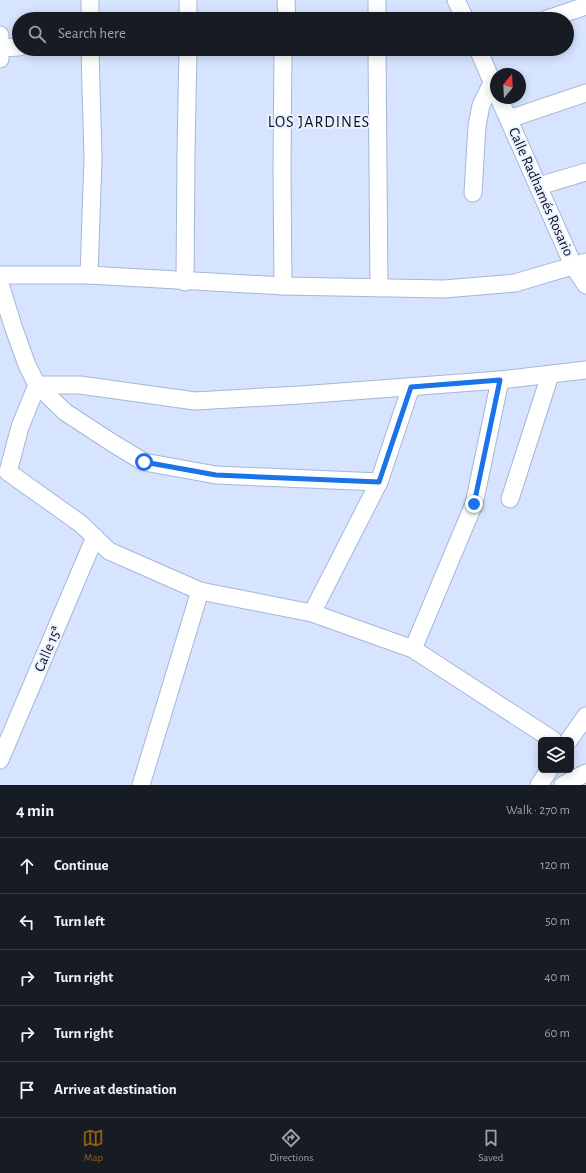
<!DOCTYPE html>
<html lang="en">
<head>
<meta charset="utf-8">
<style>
	:root { --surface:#171b24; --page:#242831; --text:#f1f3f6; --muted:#9ea1a6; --line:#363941; --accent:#926110 }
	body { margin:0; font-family:"Alegreya Sans",sans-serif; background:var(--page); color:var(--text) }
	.controls { position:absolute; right:12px; bottom:12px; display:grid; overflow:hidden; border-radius:6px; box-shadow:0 2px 10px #0003 }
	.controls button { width:36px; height:36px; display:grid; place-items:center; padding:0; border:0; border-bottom:1px solid var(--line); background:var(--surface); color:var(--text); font:20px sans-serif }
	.compass { position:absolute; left:490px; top:68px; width:36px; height:36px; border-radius:50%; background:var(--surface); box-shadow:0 2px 10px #0003; rotate:18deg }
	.stop { position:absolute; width:12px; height:12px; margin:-9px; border:3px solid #1a73e8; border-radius:50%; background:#fff }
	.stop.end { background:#1a73e8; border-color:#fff; box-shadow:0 1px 4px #0008 }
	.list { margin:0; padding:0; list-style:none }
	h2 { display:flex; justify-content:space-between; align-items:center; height:52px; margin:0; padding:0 16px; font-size:17px }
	h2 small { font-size:13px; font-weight:400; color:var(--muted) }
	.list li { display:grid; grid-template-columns:26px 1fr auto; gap:12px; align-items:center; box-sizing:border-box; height:56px; padding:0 16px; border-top:1px solid var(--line) }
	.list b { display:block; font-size:15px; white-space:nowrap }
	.list em { font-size:13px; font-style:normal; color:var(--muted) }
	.icon { flex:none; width:22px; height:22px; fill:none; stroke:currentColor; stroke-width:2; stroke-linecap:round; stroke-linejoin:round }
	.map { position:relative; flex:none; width:586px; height:785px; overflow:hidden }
	.search { position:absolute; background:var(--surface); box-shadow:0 2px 10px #0003; left:12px; right:12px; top:12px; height:44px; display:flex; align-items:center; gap:10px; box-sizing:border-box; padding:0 14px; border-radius:22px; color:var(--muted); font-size:15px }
	.sheet { height:332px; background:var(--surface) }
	nav { display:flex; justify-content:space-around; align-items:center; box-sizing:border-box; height:56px; border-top:1px solid var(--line); background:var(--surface); font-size:11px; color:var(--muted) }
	nav a { display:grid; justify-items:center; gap:2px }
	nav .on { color:var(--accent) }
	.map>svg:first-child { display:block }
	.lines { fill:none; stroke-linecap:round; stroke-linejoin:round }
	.minor-casing { stroke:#a5b7d6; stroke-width:19 }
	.minor { stroke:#fff; stroke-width:17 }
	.route { stroke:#1a73e8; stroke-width:5 }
	.labels { text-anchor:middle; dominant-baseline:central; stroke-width:4; stroke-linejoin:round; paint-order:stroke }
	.street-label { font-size:15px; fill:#0b111c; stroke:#eaf1ff }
	.neighbourhood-label { font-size:16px; letter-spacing:1px; fill:#0b111c; stroke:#eaf1ff }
</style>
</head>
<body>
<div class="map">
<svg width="586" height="785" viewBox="0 0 586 785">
	<rect width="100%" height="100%" fill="#d6e4ff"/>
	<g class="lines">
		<!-- minor casing -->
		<g class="minor-casing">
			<g id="minor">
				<path d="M188,0V19"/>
				<path d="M286,0L287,19"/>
				<path d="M456,0L465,19"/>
				<path d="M90,19V0"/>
				<path d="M377,19V0"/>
				<path d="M547,19L586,6"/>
				<path d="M0,35V59"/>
				<path d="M0,48L19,47"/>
				<path d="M377,49L379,288"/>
				<path d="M478,49L496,91"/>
				<path d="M499,98L574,267L586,285"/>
				<path d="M509,119L586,93"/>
				<path d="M539,186L586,172"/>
				<path d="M473,193L477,126L481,105L492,83"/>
				<path d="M0,275H89L283,286L444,289L515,283L586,262"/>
				<path d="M89,275L93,159L90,49"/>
				<path d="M185,282L186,153L188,49"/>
				<path d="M0,284L13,326L27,365L37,385L65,412L114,444L144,462L216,475L379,482"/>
				<path d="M283,286L282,169L283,49"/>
				<path d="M510,499L550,375"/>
				<path d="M312,613L379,482L411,387"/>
				<path d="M413,649L474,504L500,380"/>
				<path d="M553,740L413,649L312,613L200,591L109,551L81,524L8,472L20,427L37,385H80L195,401L300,395L500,380L586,370"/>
				<path d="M569,740L586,716"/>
				<path d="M0,760L95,537"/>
				<path d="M141,785L200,591"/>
				<path d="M539,785L549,770"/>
				<path d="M563,785L586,773"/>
			</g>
		</g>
		<!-- minor -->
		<use href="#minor" class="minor"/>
	</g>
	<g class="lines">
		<!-- route -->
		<path class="route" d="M144,462L216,475L379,482L411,387L500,380L474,504"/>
	</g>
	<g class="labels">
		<!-- street labels -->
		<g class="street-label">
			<text transform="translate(541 192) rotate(66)">Calle Radhamés Rosario</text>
			<text transform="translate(48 649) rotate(-67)">Calle 15ª</text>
		</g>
		<!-- neighbourhood labels -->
		<g class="neighbourhood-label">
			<text x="319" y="122">LOS JARDINES</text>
		</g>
	</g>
</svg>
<div class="controls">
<button><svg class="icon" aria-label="layers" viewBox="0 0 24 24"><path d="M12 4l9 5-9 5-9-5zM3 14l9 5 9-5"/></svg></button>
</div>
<svg class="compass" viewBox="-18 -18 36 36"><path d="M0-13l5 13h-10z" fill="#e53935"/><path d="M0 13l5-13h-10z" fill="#9ea1a6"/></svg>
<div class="stop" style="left:144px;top:462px"></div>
<div class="stop end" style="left:474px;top:504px"></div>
<div class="search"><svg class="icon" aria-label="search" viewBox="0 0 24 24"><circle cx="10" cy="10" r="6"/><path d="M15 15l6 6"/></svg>Search here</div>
</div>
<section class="sheet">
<h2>4 min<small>Walk · 270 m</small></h2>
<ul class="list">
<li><svg class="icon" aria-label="ahead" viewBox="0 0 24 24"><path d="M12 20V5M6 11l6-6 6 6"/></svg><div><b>Continue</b></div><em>120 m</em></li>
<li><svg class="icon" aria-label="left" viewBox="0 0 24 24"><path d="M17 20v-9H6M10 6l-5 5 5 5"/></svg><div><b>Turn left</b></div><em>50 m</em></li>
<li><svg class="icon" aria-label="right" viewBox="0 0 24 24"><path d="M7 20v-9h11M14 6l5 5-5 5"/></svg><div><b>Turn right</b></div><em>40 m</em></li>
<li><svg class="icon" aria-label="right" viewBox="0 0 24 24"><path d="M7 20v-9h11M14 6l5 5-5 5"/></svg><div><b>Turn right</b></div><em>60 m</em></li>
<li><svg class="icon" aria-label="arrive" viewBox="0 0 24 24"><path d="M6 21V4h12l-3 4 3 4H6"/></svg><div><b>Arrive at destination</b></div></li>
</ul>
</section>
<nav>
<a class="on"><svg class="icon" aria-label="map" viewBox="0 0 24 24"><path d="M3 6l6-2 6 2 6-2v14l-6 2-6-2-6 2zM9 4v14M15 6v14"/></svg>Map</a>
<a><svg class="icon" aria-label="directions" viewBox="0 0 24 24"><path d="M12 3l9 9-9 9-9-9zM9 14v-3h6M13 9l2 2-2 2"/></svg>Directions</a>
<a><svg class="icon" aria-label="saved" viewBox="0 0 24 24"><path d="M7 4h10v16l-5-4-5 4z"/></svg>Saved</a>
</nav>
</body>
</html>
